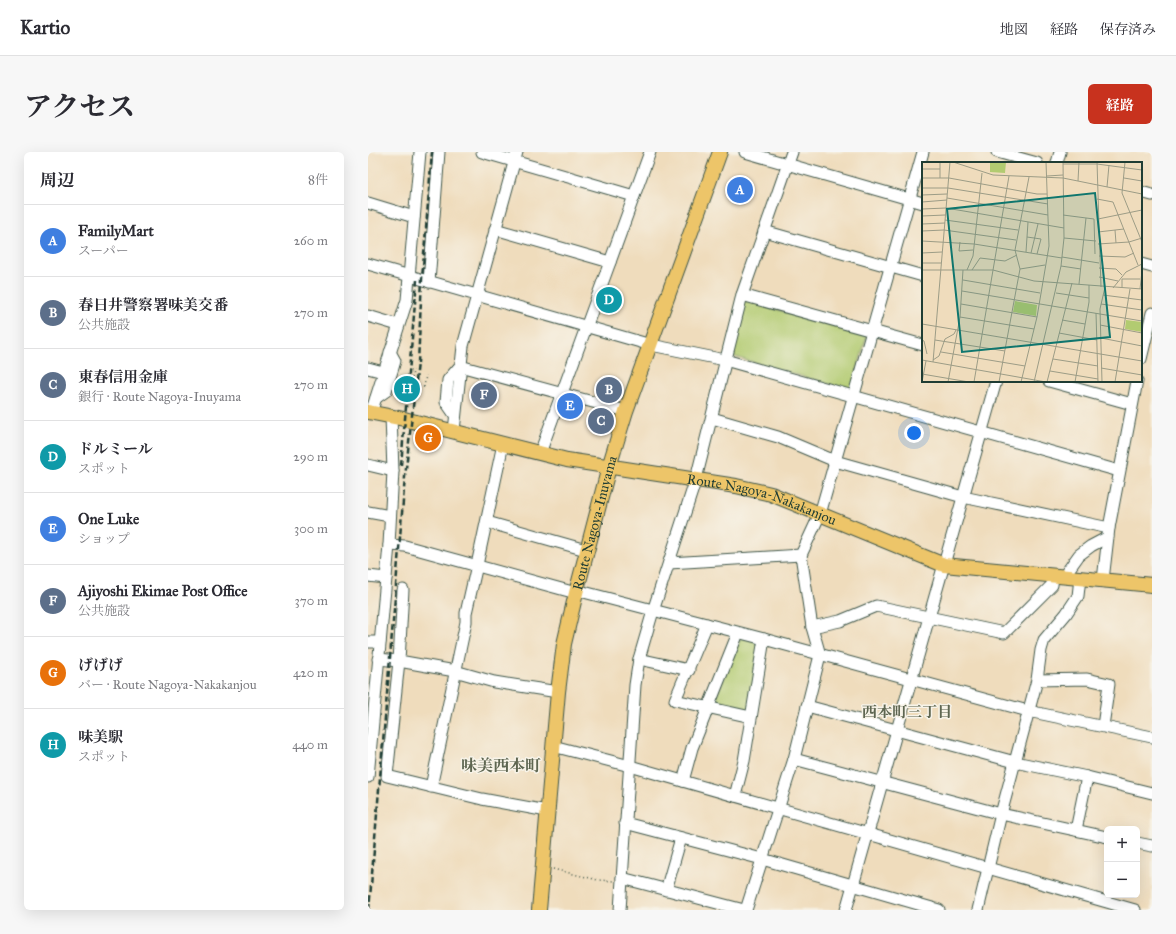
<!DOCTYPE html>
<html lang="ja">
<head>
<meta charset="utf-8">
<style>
	:root { --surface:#fff; --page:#f7f7f7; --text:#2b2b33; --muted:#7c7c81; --line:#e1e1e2; --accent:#c8321e }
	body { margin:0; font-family:"IM FELL Great Primer","Noto Serif JP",serif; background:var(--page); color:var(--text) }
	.controls { position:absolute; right:12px; bottom:12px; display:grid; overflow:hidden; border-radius:6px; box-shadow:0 4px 16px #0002 }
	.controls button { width:36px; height:36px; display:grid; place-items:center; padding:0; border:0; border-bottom:1px solid var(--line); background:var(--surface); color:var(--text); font:20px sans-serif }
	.you { position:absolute; left:546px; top:281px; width:14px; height:14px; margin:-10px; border:3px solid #fff; border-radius:50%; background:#1a73e8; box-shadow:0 0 0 6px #1a73e833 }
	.badge { display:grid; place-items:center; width:26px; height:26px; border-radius:50%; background:var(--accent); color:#fff; font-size:13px; font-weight:700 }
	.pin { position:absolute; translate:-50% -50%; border:2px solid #fff; box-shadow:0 1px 4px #0006 }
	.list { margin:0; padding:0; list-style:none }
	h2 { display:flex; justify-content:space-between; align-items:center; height:52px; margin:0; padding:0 16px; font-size:17px }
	h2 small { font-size:13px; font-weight:400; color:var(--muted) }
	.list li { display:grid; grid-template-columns:26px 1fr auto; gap:12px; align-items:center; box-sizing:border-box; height:72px; padding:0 16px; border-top:1px solid var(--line) }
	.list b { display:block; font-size:15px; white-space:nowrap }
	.list p { margin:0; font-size:13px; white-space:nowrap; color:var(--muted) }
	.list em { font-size:13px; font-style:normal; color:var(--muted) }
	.map { position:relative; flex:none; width:784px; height:758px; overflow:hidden; border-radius:6px }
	header { display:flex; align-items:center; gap:24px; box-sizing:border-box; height:56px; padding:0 20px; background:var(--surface); border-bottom:1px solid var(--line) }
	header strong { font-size:19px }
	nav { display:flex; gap:22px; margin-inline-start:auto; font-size:14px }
	.intro { display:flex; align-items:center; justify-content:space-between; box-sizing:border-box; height:96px; padding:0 24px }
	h1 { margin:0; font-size:28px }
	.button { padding:10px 18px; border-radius:6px; background:var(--accent); color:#fff; font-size:14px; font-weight:700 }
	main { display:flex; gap:24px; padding:0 24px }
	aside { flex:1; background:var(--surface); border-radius:6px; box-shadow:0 4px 16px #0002 }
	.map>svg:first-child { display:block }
	.green { fill:#b2cb71; stroke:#688452 }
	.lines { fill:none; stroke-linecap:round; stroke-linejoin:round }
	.minor-casing { stroke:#3e5548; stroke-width:13 }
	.major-casing { stroke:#3e5548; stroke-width:16 }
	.path { stroke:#3e5548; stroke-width:1.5; stroke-dasharray:1 3; stroke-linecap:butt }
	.minor { stroke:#fff; stroke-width:11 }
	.major { stroke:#edc569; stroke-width:14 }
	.rail { stroke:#1f3d34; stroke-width:2.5; stroke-dasharray:6 3; stroke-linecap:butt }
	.path-bridge { stroke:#3e5548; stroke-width:1.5; stroke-dasharray:1 3; stroke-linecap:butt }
	.labels { text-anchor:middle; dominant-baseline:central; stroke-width:3; stroke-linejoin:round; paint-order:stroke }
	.street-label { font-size:14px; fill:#1f3d34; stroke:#f7f3e8 }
	.neighbourhood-label { font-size:15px; font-weight:bold; fill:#5e6651; stroke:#f7f3e8 }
	.quarter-label { font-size:16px; font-weight:bold; fill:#5e6651; stroke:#f7f3e8 }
	.inset-road { fill:none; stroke:#9c9c86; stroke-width:1 }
	.view { fill:#0f766e; fill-opacity:0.15; stroke:#0f766e; stroke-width:2 }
	.inset-edge { fill:none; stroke:#1f3d34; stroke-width:2 }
</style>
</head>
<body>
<header>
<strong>Kartio</strong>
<nav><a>地図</a><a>経路</a><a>保存済み</a></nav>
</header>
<div class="intro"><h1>アクセス</h1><a class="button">経路</a></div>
<main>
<aside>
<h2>周辺<small>8件</small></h2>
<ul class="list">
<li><span class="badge" style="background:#3f7fe0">A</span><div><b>FamilyMart</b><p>スーパー</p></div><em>260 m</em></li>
<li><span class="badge" style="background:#5c6f8a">B</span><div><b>春日井警察署味美交番</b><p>公共施設</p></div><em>270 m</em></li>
<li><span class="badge" style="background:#5c6f8a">C</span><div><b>東春信用金庫</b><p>銀行 · Route Nagoya-Inuyama</p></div><em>270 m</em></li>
<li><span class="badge" style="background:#0f9aa8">D</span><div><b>ドルミール</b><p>スポット</p></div><em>290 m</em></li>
<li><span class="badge" style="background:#3f7fe0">E</span><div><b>One Luke</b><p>ショップ</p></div><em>300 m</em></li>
<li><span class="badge" style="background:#5c6f8a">F</span><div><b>Ajiyoshi Ekimae Post Office</b><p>公共施設</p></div><em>370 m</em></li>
<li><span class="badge" style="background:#e8710a">G</span><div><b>げげげ</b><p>バー · Route Nagoya-Nakakanjou</p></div><em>420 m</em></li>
<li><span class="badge" style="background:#0f9aa8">H</span><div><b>味美駅</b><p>スポット</p></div><em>440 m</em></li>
</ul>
</aside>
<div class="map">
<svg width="784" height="758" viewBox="0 0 784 758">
	<rect width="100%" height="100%" fill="#f7f3e8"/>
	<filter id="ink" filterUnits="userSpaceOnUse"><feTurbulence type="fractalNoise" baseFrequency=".025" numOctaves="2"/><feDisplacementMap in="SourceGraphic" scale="8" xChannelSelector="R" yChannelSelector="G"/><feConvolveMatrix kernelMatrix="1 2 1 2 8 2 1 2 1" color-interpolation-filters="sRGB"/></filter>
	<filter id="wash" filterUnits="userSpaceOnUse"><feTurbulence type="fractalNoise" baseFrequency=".012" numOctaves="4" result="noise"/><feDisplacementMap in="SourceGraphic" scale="16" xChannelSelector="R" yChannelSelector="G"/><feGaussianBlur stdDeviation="0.9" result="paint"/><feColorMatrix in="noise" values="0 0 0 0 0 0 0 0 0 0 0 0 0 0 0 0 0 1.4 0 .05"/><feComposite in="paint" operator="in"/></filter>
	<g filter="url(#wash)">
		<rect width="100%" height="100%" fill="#efdcbc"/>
		<!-- green -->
		<g class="green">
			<path d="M375,148L499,183L484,237L481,238L364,204Z"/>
			<path d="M373,485L391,490L382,561L345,551Z"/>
		</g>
	</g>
	<g filter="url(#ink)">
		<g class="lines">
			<!-- minor casing -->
			<g class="minor-casing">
				<g id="minor">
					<path d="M114,0L266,44"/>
					<path d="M377,0L555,51"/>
					<path d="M629,0L669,11"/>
					<path d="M689,11L692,0"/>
					<path d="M773,40L784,43"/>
					<path d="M0,51L46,65"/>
					<path d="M127,77L242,110"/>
					<path d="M396,79L555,124"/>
					<path d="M0,112L283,193L357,208L751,319"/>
					<path d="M773,112L784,115"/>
					<path d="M61,130L71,0"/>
					<path d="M374,143L555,193"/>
					<path d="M0,164L30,173"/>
					<path d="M773,207L784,161"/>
					<path d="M0,216L15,220"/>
					<path d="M681,229L764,252"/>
					<path d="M8,246L18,239L27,209L22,200"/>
					<path d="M3,261L39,148L52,0"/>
					<path d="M87,263L78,250L80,228L92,214L258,259"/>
					<path d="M344,266L410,285L467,309L595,345L741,376"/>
					<path d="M86,279L95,194L149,0"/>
					<path d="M172,301L242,110L282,0"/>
					<path d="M0,313L25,319"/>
					<path d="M0,360L22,364"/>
					<path d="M119,370L218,398"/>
					<path d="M21,393L37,394L208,441"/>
					<path d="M301,411L433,403"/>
					<path d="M0,424L18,426"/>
					<path d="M696,424L711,403L723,394L740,385"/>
					<path d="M735,428L741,376L769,229"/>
					<path d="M35,438L31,509L19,624L114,647L179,659"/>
					<path d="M208,438L396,487L660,559L784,585"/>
					<path d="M339,472L307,548L383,565"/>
					<path d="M444,475L472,469L508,454L636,481L684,433L685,423"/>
					<path d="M0,490H12"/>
					<path d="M10,507L31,509L87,519L126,530L190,540"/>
					<path d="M271,507L321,518"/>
					<path d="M669,528L719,527L741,532L735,574"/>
					<path d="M439,554L647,610L719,625L784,641"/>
					<path d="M185,594L262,614L767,758"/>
					<path d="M426,607L633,662L739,685"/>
					<path d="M0,625L21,393L25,319L23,264"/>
					<path d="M315,629L324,596L370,481"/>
					<path d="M63,635L98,470V461L109,413L135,292"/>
					<path d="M367,644L376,609L396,487"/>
					<path d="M257,671L394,707L571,758"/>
					<path d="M708,678L719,625"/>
					<path d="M769,691L784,694"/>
					<path d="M254,726L376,758"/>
					<path d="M298,738L313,686"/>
					<path d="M252,758L267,533L271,507L285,459L328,327L374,143L424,0"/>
					<path d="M378,758L426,607L452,503L444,475L433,403L452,362L555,0"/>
					<path d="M478,758L628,229"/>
					<path d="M610,758L633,662L669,528L673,498L676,488L698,462L710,444L712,426"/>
				</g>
			</g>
			<!-- major casing -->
			<g class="major-casing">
				<g id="major">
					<path id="s1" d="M0,260L36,267L199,308L368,334L403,342L576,413L784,433"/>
					<path id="s2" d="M171,758L190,540L196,492L208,441L241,315L258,259L352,0"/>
				</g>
			</g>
			<!-- path -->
			<g class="path">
				<path d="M43,234L45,218"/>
				<path d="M56,235L58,223"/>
				<path d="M185,717L230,728L246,729"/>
			</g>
			<!-- minor -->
			<use href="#minor" class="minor"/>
			<!-- major -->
			<use href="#major" class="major"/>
			<!-- rail -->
			<g class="rail">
				<path d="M33,313L49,128"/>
				<path d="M1,758L37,325L50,211L54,127L64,0"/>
			</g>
			<!-- path-bridge -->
			<path class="path-bridge" d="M43,234L56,235"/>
		</g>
	</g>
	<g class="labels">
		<!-- street labels -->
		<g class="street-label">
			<text stroke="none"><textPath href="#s1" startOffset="404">Route Nagoya-Nakakanjou</textPath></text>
			<text stroke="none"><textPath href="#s2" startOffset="392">Route Nagoya-Inuyama</textPath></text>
		</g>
		<!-- neighbourhood labels -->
		<g class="neighbourhood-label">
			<text x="539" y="560">西本町三丁目</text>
		</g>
		<!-- quarter labels -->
		<g class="quarter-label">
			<text x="133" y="613">味美西本町</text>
		</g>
	</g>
	<!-- overview -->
	<g transform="translate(554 10)">
		<rect width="220" height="220" fill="#efdcbc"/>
		<path d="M68,0H84L83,11L68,10ZM93,139L115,143L114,154L91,150ZM204,158L220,160V170L203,167Z" fill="#b2cb71"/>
		<path class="inset-road" d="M18,0V16M31,0L71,13L141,16L220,32M175,0L179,125M203,0L200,31L220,80M141,2H175L220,8M0,7H18M125,14L141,13M0,16H27L115,32H125M202,16L220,19M156,19L157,0M185,25L187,3M0,26H26L126,42M0,33L25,32M25,36L126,53M175,37L191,40L216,103M0,40L25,38M0,47L24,46L142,66M141,53L172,57L173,92M0,54L23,53M176,57L220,48M23,58L96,68M0,62L23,61M193,68L194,81M0,69L22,68L94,78M176,70L202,67M105,75L119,77L115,92M142,76L174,79M0,79L52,82L140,96M38,80L37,89L51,88M176,82L207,80L220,76M104,90L106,60M0,91L20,90M109,91L116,62M177,94L203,95L212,91M140,95L177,101M0,101H19M139,104L159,107M177,106L194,107L200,113M98,107L123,103M0,108H71L112,119L220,127M45,108L51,94L60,11M50,108L58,96L83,99L95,93M177,115L196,119M41,118L118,131M157,122L164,56M191,126L204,110L220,102M200,126V117H218M218,127L220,109M40,129L220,159M134,131L167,136M181,133L220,138M39,142L115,155M179,142L220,148M174,151L176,220M38,155L112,167M140,158L163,162M0,162L220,199M178,163L220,171M137,171L175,178M179,176L220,184M0,178L2,179L5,192M13,178L83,189M19,190L103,204M131,197L176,204M0,198L124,220M11,198L17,194L23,177L32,172L34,168M11,200L28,0M179,206L220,213M128,209L176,217M0,212L47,220M0,220L4,199M26,220L38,155L41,108M52,220L87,14M77,220L98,107L93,88L107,15M99,220L115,155L127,84L124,0M112,220L139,104L142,76L141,0M125,220L150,121M153,220L167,140V123M180,220L178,147L183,125M193,220L208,127"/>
		<path class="view" d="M173,31L188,175L40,190L25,47Z"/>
		<rect width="220" height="220" class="inset-edge"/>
	</g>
</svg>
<div class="controls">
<button>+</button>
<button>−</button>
</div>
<div class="you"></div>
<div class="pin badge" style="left:372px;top:38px;background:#3f7fe0">A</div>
<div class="pin badge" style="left:241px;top:238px;background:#5c6f8a">B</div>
<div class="pin badge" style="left:233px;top:269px;background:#5c6f8a">C</div>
<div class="pin badge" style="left:241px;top:148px;background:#0f9aa8">D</div>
<div class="pin badge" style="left:202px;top:254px;background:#3f7fe0">E</div>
<div class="pin badge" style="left:116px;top:243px;background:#5c6f8a">F</div>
<div class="pin badge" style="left:60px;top:286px;background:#e8710a">G</div>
<div class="pin badge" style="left:39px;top:237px;background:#0f9aa8">H</div>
</div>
</main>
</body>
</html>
